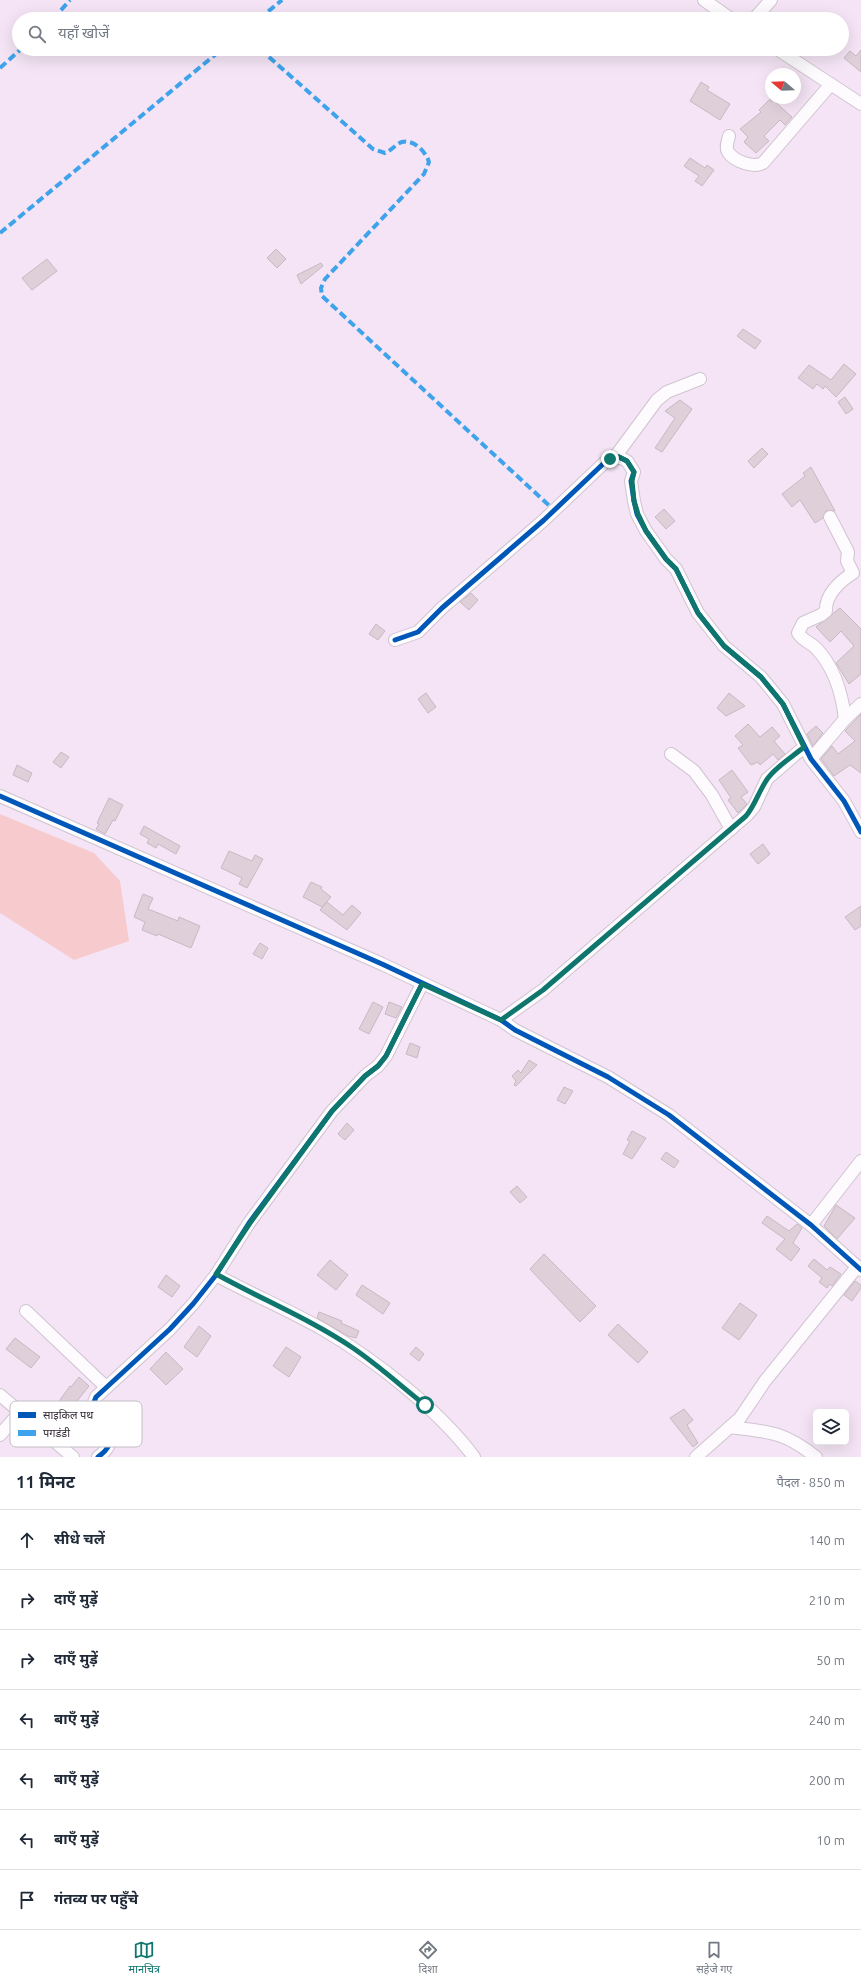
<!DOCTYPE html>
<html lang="hi">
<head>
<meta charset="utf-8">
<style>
	:root { --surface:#fff; --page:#f2f2f3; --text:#1f2937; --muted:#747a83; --line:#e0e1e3; --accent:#0f766e }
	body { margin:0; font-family:Ubuntu,"Noto Sans Devanagari",sans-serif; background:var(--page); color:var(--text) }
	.controls { position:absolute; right:12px; bottom:12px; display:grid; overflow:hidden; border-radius:6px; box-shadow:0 4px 16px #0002 }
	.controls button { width:36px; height:36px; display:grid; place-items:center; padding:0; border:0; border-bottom:1px solid var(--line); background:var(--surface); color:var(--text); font:20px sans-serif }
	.compass { position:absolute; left:765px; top:68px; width:36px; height:36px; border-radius:50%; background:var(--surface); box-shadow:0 4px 16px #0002; rotate:289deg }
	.stop { position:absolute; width:12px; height:12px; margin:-9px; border:3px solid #0f766e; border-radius:50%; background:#fff }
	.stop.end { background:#0f766e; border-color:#fff; box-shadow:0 1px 4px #0008 }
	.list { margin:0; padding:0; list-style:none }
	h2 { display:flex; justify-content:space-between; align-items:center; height:52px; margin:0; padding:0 16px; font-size:17px }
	h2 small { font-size:13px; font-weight:400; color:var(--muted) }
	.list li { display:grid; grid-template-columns:26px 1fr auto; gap:12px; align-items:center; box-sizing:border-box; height:60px; padding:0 16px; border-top:1px solid var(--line) }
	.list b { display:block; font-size:15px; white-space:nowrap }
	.list em { font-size:13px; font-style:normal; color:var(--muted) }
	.icon { flex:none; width:22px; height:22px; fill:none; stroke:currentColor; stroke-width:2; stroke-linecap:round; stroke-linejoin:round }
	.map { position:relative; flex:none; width:861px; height:1457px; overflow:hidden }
	.search { position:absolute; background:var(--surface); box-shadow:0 4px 16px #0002; left:12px; right:12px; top:12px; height:44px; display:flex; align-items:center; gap:10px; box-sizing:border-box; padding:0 14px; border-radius:22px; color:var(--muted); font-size:15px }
	.sheet { height:472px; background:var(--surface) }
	nav { display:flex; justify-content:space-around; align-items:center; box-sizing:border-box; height:56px; border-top:1px solid var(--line); background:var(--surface); font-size:11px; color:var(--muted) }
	nav a { display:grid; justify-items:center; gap:2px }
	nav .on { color:var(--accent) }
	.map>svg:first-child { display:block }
	.green { fill:#f7cbce }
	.building { fill:#decfd9; stroke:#c7b9c3 }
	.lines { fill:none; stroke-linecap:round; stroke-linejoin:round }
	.minor-casing { stroke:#d0c4d0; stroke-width:14 }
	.minor { stroke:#fdfbfe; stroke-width:12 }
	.quiet { stroke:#3ea3eb; stroke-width:4; stroke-dasharray:8 4; stroke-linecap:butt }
	.cycleway-casing { stroke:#fff; stroke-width:8 }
	.cycleway { stroke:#0057b8; stroke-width:5 }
	.route { stroke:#0f766e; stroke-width:5 }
	.key { fill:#fff; stroke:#c2bfc3; stroke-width:1 }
	.key-label { font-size:11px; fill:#352b36 }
</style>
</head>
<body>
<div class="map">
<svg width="861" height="1457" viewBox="0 0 861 1457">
	<rect width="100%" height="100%" fill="#f4e4f5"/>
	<!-- green -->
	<path class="green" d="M0,814L94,853L120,881L129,941L74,960L0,913Z"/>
	<!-- building -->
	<g class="building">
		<path d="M861,50V72L844,58L850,51L856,56Z"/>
		<path d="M701,82L709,87L707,90L730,104L720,120L690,101Z"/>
		<path d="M771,98V102L773,100L792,117L785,125L780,120L764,136L769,141L756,153L744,142L748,137L740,129L761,112L759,110Z"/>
		<path d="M690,158L705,168L707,165L714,170L702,186L695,181L699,176L684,166Z"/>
		<path d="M276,249L286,259L277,268L267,258Z"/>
		<path d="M47,259L57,271L32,290L22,278Z"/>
		<path d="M321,263L323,266L301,284L297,275Z"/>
		<path d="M743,329L761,341L755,349L737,336Z"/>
		<path d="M844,364L856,374L836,397L825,386L823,389L817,384L813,389L798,378L809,365L831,380Z"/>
		<path d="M845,397L853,409L846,414L838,402Z"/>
		<path d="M680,400L692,409L662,452L655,448L675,418L665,411Z"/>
		<path d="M762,448L768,454L754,468L748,461Z"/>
		<path d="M811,467L835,511H826L823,518L815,523L800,500L792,507L782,494L805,476L803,473Z"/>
		<path d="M664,509L675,521L666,529L655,517Z"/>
		<path d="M471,593L478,600L469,610L460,602Z"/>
		<path d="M840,608L861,629V674L849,684L836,663L854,646L841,631L830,642L816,627Z"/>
		<path d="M376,624L385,631L378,640L369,634Z"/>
		<path d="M426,693L436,707L428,713L418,699Z"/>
		<path d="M729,693L745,706L726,716L717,708Z"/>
		<path d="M861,714V773L850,765L834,776L821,759L832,746L838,754L855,741L845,731Z"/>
		<path d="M748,724L760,737L772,727L780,736L774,741L785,754L778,760L773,754L760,765L758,762L751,765L738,748L743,745L735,736Z"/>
		<path d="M816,726L823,733L813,746L807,734Z"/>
		<path d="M61,752L69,757L61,768L53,762Z"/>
		<path d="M17,765L32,773L28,782L13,775Z"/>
		<path d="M732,770L748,792L741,797L747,804L738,813L728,800L731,798L719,780Z"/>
		<path d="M109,798L123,805L115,821L113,820L105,834L96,829L99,824L97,823Z"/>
		<path d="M144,826L180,846L176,854L158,844L156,848L147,843L149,839L140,834Z"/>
		<path d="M763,844L770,854L758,864L750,854Z"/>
		<path d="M229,851L252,861L255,855L263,859L247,888L239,884L242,878L221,868Z"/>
		<path d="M311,882L322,887L321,889L331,897L322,907L303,897Z"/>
		<path d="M143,894L153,898L148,909L178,921L179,917L200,926L191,948L158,934L157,936L142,930L145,922L134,917Z"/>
		<path d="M327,902L343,915L352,905L361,913L347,930L320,910Z"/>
		<path d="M861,906V926L855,930L845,917Z"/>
		<path d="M260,943L268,948L262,959L253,954Z"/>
		<path d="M373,1002L383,1007L369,1034L359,1029Z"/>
		<path d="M389,1002L402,1007L396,1018L385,1014Z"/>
		<path d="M410,1043L420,1047L417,1058L406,1054Z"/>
		<path d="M529,1060L537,1065L516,1086L514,1085L516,1081L512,1076L518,1070L521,1073Z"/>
		<path d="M564,1087L573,1091L565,1104L557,1100Z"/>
		<path d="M347,1123L354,1130L345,1140L338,1134Z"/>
		<path d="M632,1131L646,1138L632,1159L623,1154L630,1141L627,1140Z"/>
		<path d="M666,1152L679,1161L674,1168L661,1159Z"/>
		<path d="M517,1186L527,1197L520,1203L510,1192Z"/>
		<path d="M836,1205L855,1218L837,1239L824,1226Z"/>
		<path d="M767,1216L789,1231L797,1224L802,1228L793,1243L800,1249L791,1261L776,1249L785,1239L762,1223Z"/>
		<path d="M544,1254L596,1306L580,1322L530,1269Z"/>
		<path d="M814,1259L827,1270L830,1267L841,1274L832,1286L830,1284L827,1288L819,1282L822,1278L808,1266Z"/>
		<path d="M330,1260L348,1275L336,1290L317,1275Z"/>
		<path d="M166,1275L180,1286L172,1297L158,1287Z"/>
		<path d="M855,1281L861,1285V1288L852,1301L844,1295Z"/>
		<path d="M362,1285L390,1303L383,1314L356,1295Z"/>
		<path d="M740,1303L757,1315L739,1340L722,1328Z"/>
		<path d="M319,1312L342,1321L341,1323L359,1331L356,1338L348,1336L317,1318Z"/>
		<path d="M618,1324L648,1352L638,1363L608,1335Z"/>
		<path d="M199,1326L211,1336L197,1357L184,1347Z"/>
		<path d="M15,1338L40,1357L31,1368L6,1349Z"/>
		<path d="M286,1347L301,1357L289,1377L273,1366Z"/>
		<path d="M416,1347L424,1354L419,1361L410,1354Z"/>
		<path d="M166,1352L183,1369L166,1385L150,1369Z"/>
		<path d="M79,1377L89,1386L74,1405L78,1408L58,1431L37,1407L43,1401L52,1411L70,1386L71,1387Z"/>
		<path d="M684,1409L693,1420L687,1425L698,1443L693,1447L670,1418Z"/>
	</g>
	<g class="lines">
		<!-- minor casing -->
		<g class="minor-casing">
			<g id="minor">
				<path d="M704,0L731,19"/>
				<path d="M754,19L771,0"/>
				<path d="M777,49L861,104"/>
				<path d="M729,136C728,141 725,147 728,152C735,162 753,168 763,163L831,84"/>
				<path d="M615,457L657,400L667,392L700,379"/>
				<path d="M830,517L848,552L847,561L853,573C840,581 825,595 826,611L821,615L803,623L798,633C803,641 810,642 816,648C835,668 842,693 845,719"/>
				<path d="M395,640L418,632L442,608L544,520L604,463L610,459L619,457L627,461L634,472L631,481L634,501L637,514L646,531L666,559L676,569L698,613L724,646L761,677L783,704L811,759L844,801L861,832"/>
				<path d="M671,754L694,771L712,795L731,829"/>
				<path d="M811,759L845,719L861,704"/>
				<path d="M0,796L382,964L501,1020L515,1030L608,1077L669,1115L811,1225L861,1270"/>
				<path d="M501,1020L543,990L746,816L754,807L767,779L804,747"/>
				<path d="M811,1225L861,1161"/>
				<path d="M216,1275C251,1294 289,1310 324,1330C375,1360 438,1409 474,1457"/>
				<path d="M26,1311L106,1387"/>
				<path d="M0,1395L73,1457"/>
				<path d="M730,1427C769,1432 783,1431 816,1457"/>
				<path d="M0,1435L20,1412"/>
				<path d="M98,1457C131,1433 82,1423 96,1397L170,1329L193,1304L216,1275L249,1223L332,1111L365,1076L378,1066L386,1056L422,984"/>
				<path d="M696,1457L740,1418L765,1381L857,1267"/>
			</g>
		</g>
		<!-- minor -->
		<use href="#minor" class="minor"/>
		<!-- quiet -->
		<g class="quiet">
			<path d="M53,19L70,0"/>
			<path d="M259,19L282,0"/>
			<path d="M260,49L373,149L385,153C392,150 396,144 402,142C414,139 426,152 429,162L424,174L325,279L321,288L322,296L554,510"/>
			<path d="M0,68L21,49"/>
			<path d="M0,233L222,49"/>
		</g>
		<!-- cycleway casing -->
		<g class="cycleway-casing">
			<g id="cycleway">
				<path d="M395,640L418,632L442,608L544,520L604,463L610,459L619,457L627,461L634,472L631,481L634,501L637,514L646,531L666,559L676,569L698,613L724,646L761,677L783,704L811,759L844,801L861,832"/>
				<path d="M0,796L382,964L501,1020L515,1030L608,1077L669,1115L811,1225L861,1270"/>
				<path d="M98,1457C131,1433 82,1423 96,1397L170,1329L193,1304L216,1275L249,1223L332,1111L365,1076L378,1066L386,1056L422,984"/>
			</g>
		</g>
		<!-- cycleway -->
		<use href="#cycleway" class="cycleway"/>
	</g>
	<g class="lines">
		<!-- route -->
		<path class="route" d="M425,1405C401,1386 378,1365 353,1348C310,1319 261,1299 216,1274L250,1223L332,1111L365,1076L378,1066L386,1056L422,984L501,1020L543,990L746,816C756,804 759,790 768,778C777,766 792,757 804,747L783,704L761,677L724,646L698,613L676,569L666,559L646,531L638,514L634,501L632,481L634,472L627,461L619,457L610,459"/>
	</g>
	<!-- legend -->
	<rect x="10" y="1401" width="132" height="46" rx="6" class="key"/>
	<rect x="18" y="1412" width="18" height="6" fill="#0057b8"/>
	<rect x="18" y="1430" width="18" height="6" fill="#3ea3eb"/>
	<g class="key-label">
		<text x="43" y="1419">साइकिल पथ</text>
		<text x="43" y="1437">पगडंडी</text>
	</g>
</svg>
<div class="controls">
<button><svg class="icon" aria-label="layers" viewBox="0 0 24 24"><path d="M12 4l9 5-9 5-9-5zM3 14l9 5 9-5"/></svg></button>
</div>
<svg class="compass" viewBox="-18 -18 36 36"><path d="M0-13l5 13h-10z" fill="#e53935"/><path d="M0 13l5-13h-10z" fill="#747a83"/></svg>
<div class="stop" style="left:425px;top:1405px"></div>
<div class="stop end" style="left:610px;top:459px"></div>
<div class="search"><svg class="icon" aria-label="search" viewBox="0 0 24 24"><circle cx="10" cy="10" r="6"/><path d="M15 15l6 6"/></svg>यहाँ खोजें</div>
</div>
<section class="sheet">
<h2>11 मिनट<small>पैदल · 850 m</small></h2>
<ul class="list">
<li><svg class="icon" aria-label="ahead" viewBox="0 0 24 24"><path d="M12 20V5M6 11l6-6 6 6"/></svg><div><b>सीधे चलें</b></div><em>140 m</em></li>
<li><svg class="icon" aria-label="right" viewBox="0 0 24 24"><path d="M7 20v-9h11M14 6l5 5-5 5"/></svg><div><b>दाएँ मुड़ें</b></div><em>210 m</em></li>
<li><svg class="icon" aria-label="right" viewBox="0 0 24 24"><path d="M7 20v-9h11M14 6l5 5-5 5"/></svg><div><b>दाएँ मुड़ें</b></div><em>50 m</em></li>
<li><svg class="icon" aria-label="left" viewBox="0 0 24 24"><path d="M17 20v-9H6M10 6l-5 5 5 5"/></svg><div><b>बाएँ मुड़ें</b></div><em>240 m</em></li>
<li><svg class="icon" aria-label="left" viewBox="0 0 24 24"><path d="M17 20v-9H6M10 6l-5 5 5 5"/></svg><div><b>बाएँ मुड़ें</b></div><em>200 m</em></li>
<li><svg class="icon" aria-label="left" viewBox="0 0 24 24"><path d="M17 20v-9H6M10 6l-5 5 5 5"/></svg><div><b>बाएँ मुड़ें</b></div><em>10 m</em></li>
<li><svg class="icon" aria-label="arrive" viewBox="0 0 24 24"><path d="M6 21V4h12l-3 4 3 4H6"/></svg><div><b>गंतव्य पर पहुँचे</b></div></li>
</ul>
</section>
<nav>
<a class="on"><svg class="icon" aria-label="map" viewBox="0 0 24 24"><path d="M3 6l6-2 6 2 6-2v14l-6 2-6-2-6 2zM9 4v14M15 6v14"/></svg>मानचित्र</a>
<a><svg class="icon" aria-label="directions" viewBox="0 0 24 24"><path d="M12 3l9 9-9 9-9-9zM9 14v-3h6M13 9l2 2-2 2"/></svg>दिशा</a>
<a><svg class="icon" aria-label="saved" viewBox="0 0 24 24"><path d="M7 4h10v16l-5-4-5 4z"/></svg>सहेजे गए</a>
</nav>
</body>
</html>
